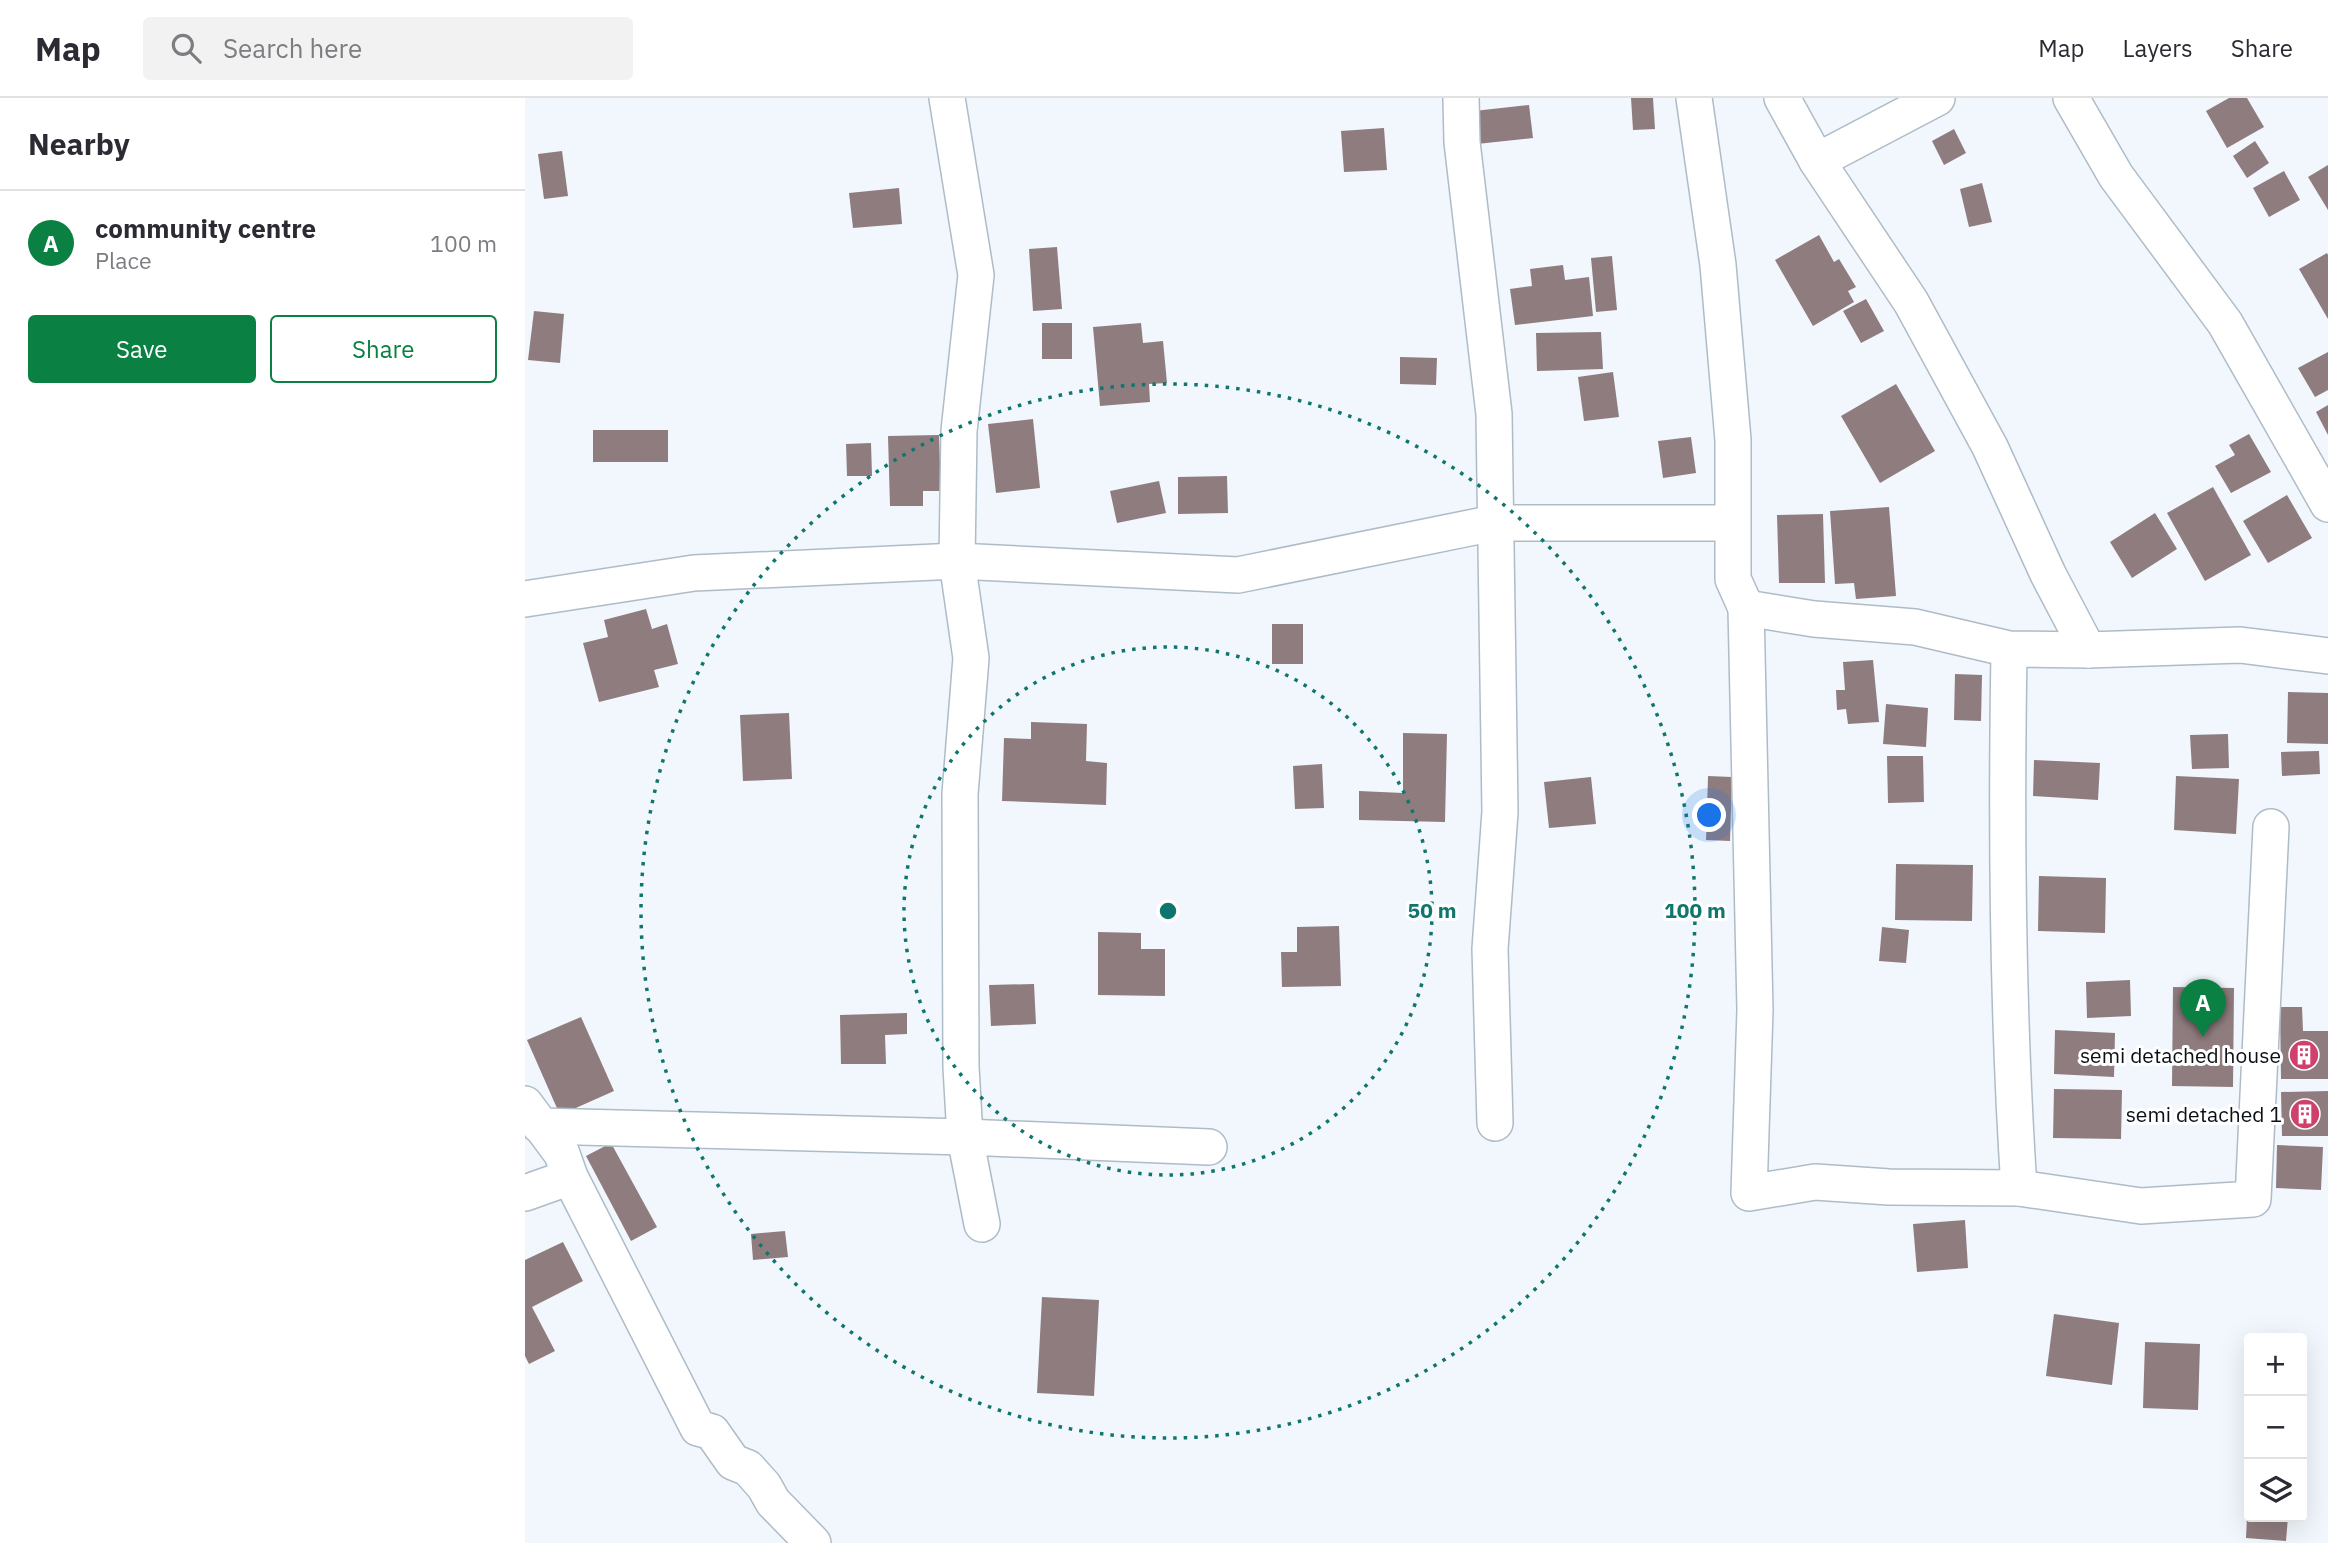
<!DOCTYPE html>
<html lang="en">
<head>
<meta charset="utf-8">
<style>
	:root { --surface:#fff; --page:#f2f2f3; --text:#2b2b33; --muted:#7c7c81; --line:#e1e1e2; --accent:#0b8043 }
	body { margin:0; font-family:"IBM Plex Sans",sans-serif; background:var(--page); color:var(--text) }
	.controls { position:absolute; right:21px; bottom:21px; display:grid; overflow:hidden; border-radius:7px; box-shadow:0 7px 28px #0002 }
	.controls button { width:63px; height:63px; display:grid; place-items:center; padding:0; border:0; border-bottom:2px solid var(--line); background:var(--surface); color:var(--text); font:35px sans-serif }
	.you { position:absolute; left:1185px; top:718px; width:24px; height:24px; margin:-18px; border:5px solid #fff; border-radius:50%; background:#1a73e8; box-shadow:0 0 0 10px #1a73e833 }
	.badge { display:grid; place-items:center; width:46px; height:46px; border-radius:50%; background:var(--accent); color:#fff; font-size:23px; font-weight:700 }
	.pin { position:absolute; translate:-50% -58px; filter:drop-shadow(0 2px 4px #0008) }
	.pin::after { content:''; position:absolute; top:37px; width:24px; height:21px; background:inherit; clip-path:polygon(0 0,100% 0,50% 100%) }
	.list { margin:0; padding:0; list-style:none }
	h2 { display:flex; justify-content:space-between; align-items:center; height:91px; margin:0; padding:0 28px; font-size:30px }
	h2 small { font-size:23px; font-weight:400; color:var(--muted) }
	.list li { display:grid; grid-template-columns:46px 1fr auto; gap:21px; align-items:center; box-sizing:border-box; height:105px; padding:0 28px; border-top:2px solid var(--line) }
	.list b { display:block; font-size:26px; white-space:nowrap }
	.list p { margin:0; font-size:23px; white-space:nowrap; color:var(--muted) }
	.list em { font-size:23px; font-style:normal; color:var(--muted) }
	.actions { display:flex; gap:14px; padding:21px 28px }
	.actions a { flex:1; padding:16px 0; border:2px solid var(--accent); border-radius:7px; text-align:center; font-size:24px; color:var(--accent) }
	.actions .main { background:var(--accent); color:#fff }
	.icon { flex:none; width:38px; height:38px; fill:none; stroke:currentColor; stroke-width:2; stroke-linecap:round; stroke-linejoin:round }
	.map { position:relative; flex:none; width:1803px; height:1445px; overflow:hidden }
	header { display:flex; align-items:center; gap:42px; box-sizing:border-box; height:98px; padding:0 35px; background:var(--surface); border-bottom:2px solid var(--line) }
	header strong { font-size:33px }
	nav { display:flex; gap:38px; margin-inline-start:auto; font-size:24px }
	.search { width:490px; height:63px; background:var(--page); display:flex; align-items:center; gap:18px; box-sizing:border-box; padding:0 24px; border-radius:7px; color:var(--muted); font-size:26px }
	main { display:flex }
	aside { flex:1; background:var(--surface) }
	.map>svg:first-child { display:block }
	.building { fill:#8f7c7f }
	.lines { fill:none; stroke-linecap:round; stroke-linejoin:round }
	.minor-casing { stroke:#aebcc8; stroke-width:38 }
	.minor { stroke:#fff; stroke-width:35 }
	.ring { fill:none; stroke:#0f766e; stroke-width:3.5; stroke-dasharray:3.5 7 }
	.labels { text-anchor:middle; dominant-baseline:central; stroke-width:6; stroke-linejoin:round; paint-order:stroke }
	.poi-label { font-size:21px; fill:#0b1015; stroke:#fff; text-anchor:end }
	.centre { fill:#0f766e; stroke:#fff; stroke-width:3.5 }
	.ring-label { font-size:21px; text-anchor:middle; font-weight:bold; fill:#0f766e; stroke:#fff; stroke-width:6; stroke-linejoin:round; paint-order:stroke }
</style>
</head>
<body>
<header>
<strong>Map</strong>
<div class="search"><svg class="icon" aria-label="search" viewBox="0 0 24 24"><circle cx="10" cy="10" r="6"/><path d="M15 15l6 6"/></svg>Search here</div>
<nav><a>Map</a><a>Layers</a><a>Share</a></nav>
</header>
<main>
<aside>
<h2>Nearby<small></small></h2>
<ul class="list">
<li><span class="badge">A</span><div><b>community centre</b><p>Place</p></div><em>100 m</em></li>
</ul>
<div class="actions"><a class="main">Save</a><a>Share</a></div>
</aside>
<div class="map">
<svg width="1803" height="1445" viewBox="0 0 1803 1445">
	<rect width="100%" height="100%" fill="#f1f7fc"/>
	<!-- building -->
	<g class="building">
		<path d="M1106,0H1128L1130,31L1108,32Z"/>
		<path d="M1704,0H1722L1739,29L1702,50L1681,13Z"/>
		<path d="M1004,7L1008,40L952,46L949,13Z"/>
		<path d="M859,30L862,72L819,74L816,33Z"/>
		<path d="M1429,31L1441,55L1419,67L1407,43Z"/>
		<path d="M1730,43L1744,65L1722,80L1708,58Z"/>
		<path d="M37,53L43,98L19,101L13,56Z"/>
		<path d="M1803,67V112L1783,79Z"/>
		<path d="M1759,73L1775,102L1744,119L1728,90Z"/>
		<path d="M1457,85L1467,124L1444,129L1435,91Z"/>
		<path d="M374,90L377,126L328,130L324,95Z"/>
		<path d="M1294,137L1309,164L1314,161L1331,189L1323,193L1329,204L1288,228L1250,162Z"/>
		<path d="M532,149L537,211L508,213L504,151Z"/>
		<path d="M1802,155L1803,157V221L1774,171Z"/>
		<path d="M1087,158L1092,212L1071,214L1066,160Z"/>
		<path d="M1038,167L1040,182L1064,179L1068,218L990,227L985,191L1007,188L1005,171Z"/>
		<path d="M1341,201L1359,233L1336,245L1318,213Z"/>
		<path d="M9,213L39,216L35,265L3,262Z"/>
		<rect x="517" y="225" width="30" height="36"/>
		<path d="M616,225L618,245L638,243L642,285L624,286L625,304L575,308L568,229Z"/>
		<path d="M1076,234L1078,271L1012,273L1011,235Z"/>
		<path d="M1803,254V292L1790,299L1773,270Z"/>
		<path d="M875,259L912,260L911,287L875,286Z"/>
		<path d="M1088,274L1094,319L1059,323L1053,279Z"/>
		<path d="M1371,286L1410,353L1355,385L1316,318Z"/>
		<path d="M1803,307V337L1791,314Z"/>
		<path d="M508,321L515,390L471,395L463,326Z"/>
		<rect x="68" y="332" width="75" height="32"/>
		<path d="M1724,336L1746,374L1706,395L1690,368L1710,357L1704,347Z"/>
		<path d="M414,337L416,393H398V408H365L363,338Z"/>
		<path d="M1166,339L1171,375L1138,380L1133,343Z"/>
		<path d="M346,345L347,378H322L321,346Z"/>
		<path d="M702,378L703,415L653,416V379Z"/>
		<path d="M634,383L641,415L592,425L585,393Z"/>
		<path d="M1688,389L1726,457L1680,483L1642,415Z"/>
		<path d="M1762,397L1787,440L1743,465L1718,423Z"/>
		<path d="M1364,409L1371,498L1331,501L1329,485L1310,486L1305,413Z"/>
		<path d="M1630,415L1652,451L1607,480L1585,444Z"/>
		<path d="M1298,416L1300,485H1254L1252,417Z"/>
		<path d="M121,511L127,531L142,526L153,566L129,572L134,589L74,604L58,545L83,539L79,522Z"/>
		<rect x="747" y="526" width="31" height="40"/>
		<path d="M1348,562L1354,624L1323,626L1321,611L1312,612L1311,592H1320L1318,564Z"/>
		<path d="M1430,576L1457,577L1456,623L1429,622Z"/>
		<path d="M1763,594L1803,595V646L1762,645Z"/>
		<path d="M1361,606L1403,610L1401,649L1358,646Z"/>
		<path d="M264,615L267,681L218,683L215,617Z"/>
		<path d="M506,624L562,626L561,663L582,665L581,707L477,703L479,640L506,641Z"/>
		<path d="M878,635L922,636L920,724L834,722V693L878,695Z"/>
		<path d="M1703,636L1704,670L1667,671L1665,637Z"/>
		<path d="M1794,653L1795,676L1757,678L1756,654Z"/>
		<path d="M1362,658H1398L1399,704L1363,705Z"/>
		<path d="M1509,662L1575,665L1573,702L1508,698Z"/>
		<path d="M797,666L799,710L770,711L768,668Z"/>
		<path d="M1183,678L1207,679L1205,743L1181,742Z"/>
		<path d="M1651,678L1714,681L1711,736L1649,732Z"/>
		<path d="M1066,679L1071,726L1024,730L1019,684Z"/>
		<path d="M1371,766L1448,767L1447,823L1370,822Z"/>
		<path d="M1514,778L1581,780L1580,835L1513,833Z"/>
		<path d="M814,828L816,888L757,889L756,854H772V829Z"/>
		<path d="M1357,829L1384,832L1381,865L1354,863Z"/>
		<path d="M573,834L616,835V851H640V898L573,897Z"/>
		<path d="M1605,882L1606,918L1562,920L1561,884Z"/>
		<path d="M509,886L511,926L466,928L464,887Z"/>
		<path d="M1648,889L1709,890L1708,989L1647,988Z"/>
		<path d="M1755,909H1777L1778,933H1803V981H1756Z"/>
		<path d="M382,915V936L360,937L361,966H316L315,917Z"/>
		<path d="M56,919L89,993L35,1017L2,942Z"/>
		<path d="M1530,932L1590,935L1589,979L1529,976Z"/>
		<path d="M1529,991L1597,992L1596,1041L1528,1040Z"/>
		<path d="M1803,993V1038H1757L1756,994Z"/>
		<path d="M86,1045L132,1129L106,1143L61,1058Z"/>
		<path d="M1752,1047L1798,1049L1796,1092L1751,1090Z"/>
		<path d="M1440,1122L1443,1170L1392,1174L1388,1126Z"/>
		<path d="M260,1133L263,1159L228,1162L226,1136Z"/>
		<path d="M38,1144L58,1183L7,1209L30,1253L4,1266L0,1258V1162Z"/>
		<path d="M517,1199L574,1202L569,1298L512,1295Z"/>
		<path d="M1529,1216L1594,1225L1587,1287L1521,1278Z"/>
		<path d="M1620,1244L1675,1246L1673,1312L1618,1310Z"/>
		<path d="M1777,1292H1781L1782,1327H1777Z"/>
		<path d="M1722,1419H1763L1761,1443L1721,1440Z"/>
	</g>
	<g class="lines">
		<!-- minor casing -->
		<g class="minor-casing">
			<g id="minor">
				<path d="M422,0L451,177L434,333L432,463L446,560L435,696L436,969L440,1039L457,1126"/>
				<path d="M936,0L937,44L969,316L975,714L965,851L970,1025"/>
				<path d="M1169,0L1193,167L1208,342V481L1221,510"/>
				<path d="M1257,0L1292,63L1386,204L1465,349L1523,476L1563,552"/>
				<path d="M1546,0L1591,78L1700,225L1803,406"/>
				<path d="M1292,63L1412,0"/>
				<path d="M0,501L169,475L432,463L713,477L969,425H1206"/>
				<path d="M1484,551C1481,731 1482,910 1494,1090L1364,1089L1290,1084L1224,1095L1230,912L1221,510L1289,521L1390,529L1484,551L1563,552L1715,547L1803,558"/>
				<path d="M0,1006L37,1056L45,1079L173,1330L187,1334L208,1364L223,1370L239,1388L248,1404L288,1445"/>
				<path d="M15,1028L440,1039L684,1049"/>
				<path d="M1494,1090L1616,1108L1728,1101L1746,729"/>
				<path d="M0,1095L45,1079"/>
			</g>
		</g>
		<!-- minor -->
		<use href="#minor" class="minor"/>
	</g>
	<!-- distance rings -->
	<g class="ring">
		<circle cx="643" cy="813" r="264"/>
		<circle cx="643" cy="813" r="527"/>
	</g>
	<!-- icons -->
	<defs>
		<g id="building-disc" transform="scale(1.575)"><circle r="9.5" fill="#cf416c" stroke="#fff"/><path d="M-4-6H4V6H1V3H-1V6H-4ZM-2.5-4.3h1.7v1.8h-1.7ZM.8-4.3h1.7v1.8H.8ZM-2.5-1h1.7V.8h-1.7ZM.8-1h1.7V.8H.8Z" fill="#fff"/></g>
	</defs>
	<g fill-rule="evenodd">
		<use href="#building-disc" x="1779" y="957"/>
		<use href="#building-disc" x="1780" y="1016"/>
	</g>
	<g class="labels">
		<!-- poi labels -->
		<g class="poi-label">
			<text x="1756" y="957">semi detached house</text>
			<text x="1757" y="1016">semi detached 1</text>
		</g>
	</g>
	<circle cx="643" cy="813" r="10" class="centre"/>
	<g class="ring-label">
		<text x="907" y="820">50 m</text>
		<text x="1170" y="820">100 m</text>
	</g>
</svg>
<div class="controls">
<button>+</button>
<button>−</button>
<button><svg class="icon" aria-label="layers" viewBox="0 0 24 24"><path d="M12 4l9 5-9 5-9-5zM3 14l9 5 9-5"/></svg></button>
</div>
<div class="you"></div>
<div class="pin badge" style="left:1678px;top:939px">A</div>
</div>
</main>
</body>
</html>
